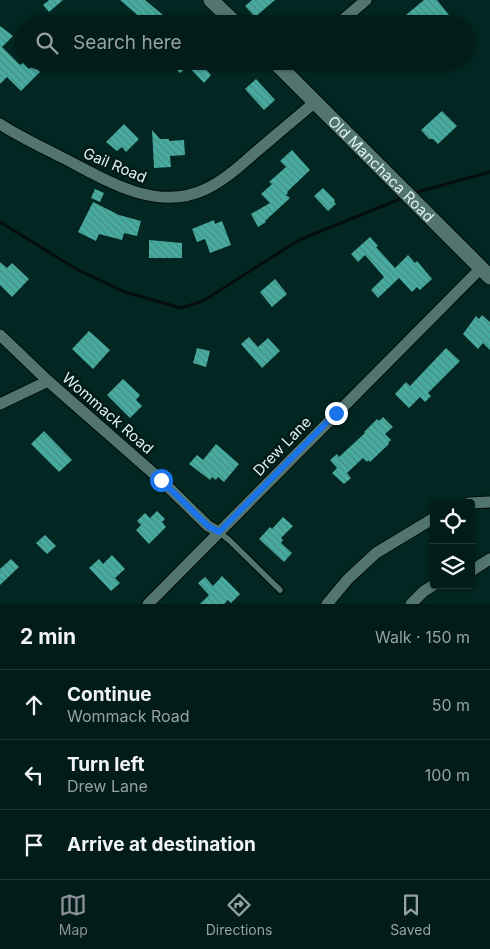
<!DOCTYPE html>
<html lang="en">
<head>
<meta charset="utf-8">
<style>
	:root { --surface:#021c19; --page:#0c2522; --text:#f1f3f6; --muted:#96a1a2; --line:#233a38; --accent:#8c9099 }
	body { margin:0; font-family:Inter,sans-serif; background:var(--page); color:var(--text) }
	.controls { position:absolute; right:15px; bottom:15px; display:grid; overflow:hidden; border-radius:5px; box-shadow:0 1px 4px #0004 }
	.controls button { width:45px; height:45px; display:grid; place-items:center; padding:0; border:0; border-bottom:1px solid var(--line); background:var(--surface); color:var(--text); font:25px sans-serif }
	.stop { position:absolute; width:15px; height:15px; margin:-11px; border:4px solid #1a73e8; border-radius:50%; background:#fff }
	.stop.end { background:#1a73e8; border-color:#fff; box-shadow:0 1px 5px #0008 }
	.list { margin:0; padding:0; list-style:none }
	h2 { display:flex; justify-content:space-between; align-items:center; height:65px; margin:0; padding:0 20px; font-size:21px }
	h2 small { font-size:16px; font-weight:400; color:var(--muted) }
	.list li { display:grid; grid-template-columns:32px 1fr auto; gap:15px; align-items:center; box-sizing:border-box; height:70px; padding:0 20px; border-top:1px solid var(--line) }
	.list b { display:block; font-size:19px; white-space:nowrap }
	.list p { margin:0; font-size:16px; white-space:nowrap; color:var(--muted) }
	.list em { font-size:16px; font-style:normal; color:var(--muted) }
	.icon { flex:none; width:28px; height:28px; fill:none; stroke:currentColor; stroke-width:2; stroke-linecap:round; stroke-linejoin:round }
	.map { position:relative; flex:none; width:490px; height:604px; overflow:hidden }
	.search { position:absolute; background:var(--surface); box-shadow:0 1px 4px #0004; left:15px; right:15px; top:15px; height:55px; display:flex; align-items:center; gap:12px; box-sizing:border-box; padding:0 18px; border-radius:28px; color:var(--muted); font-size:19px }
	.sheet { height:275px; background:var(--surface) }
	nav { display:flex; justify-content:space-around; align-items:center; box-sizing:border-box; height:70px; border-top:1px solid var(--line); background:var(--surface); font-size:14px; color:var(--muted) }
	nav a { display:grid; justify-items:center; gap:2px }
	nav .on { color:var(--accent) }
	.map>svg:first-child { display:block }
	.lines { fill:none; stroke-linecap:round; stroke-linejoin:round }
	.stream { stroke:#030e0d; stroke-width:3 }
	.building { fill:url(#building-back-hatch) }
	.service-casing { stroke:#000d0b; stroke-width:8 }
	.minor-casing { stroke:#000d0b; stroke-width:13 }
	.tertiary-casing { stroke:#000d0b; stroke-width:17 }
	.service { stroke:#527570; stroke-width:5.5 }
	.minor { stroke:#527570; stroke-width:11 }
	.tertiary { stroke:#527570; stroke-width:15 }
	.route { stroke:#1a73e8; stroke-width:6 }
	.labels { text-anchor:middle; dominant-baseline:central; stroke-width:5; stroke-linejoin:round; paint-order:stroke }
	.street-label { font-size:15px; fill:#dff2ee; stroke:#021b18 }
</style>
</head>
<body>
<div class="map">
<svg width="490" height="604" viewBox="0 0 490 604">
	<defs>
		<pattern id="building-back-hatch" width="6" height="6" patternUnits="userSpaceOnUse" patternTransform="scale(1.25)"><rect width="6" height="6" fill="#47ac9f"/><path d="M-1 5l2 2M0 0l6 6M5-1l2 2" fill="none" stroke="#468e85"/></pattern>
	</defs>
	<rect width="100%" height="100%" fill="#022621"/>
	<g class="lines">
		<!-- stream -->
		<g class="stream">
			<path d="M414,193L490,172"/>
			<path d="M0,222L78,270L125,292L181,308L203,301L299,240L400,199"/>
		</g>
	</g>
	<!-- building -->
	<g class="building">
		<path d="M49,0H63L49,12L43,5Z"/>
		<path d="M120,0H145L163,15L156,24H148Z"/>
		<path d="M252,0H275L255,17L245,6Z"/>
		<path d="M424,0H437L449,15L438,24H412L406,15Z"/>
		<path d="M0,26L13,36L2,47L20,65L23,63L29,69L33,65L40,72L21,91L7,77L0,84Z"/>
		<path d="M169,61H198L211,75L204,83L188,66L180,73Z"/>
		<path d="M256,79L275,100L264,110L245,89Z"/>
		<path d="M442,111L457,126L438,144L433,139H429L421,130Z"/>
		<path d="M124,124L139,139L126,152L122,147L117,151L106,142Z"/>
		<path d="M152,130L160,139H169V141L184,140L185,155L170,156L171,167L154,168Z"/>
		<path d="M292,150L310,170L287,192L288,193L286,195L290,198L265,221L266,222L258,227L251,214L270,203L261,194L272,184L269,182L286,167L280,161Z"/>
		<path d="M323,188L335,200L334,202L336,204L328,211L314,196Z"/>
		<path d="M95,189L104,193L100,202L91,198Z"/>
		<path d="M93,202L119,215L141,221L137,236L124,233L122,240L99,234L96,241L78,232Z"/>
		<path d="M214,220L215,224L222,221L231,245L210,253L205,239L197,242L192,229Z"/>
		<path d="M370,237L378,246L376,247L395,268L408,255L415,263L417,261L432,279L420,290L417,287L412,292L399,278L378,298L371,290L384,277L365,255L358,262L351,254Z"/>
		<path d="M149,240L182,243V258H149Z"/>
		<path d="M0,262L7,268L12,263L29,279L12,297L0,285Z"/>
		<path d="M275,279L287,294L272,307L260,292Z"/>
		<path d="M482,315L490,322V350L483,343L478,349L463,334L476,316L479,319Z"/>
		<path d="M89,331L110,350L93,369L72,349Z"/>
		<path d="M249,337L258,347L268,338L280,351L262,368L241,344Z"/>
		<path d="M197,348L210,351L206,367L193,363Z"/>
		<path d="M446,348L460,361L428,393L431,396L425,402L420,397L409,408L395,394L406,382L410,386Z"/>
		<path d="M123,379L140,395L136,400L142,406L130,418L107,395Z"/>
		<path d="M383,417L393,427L385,434L391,440L388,443L389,444L370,462L368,460L367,462L363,458L347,473L351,478L344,484L332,473L337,468L330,460L337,454L339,457L365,433L364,432L377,419L379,421Z"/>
		<path d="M44,431L72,460L59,472L31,444Z"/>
		<path d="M216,444L239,464L224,482L218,477L216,480L212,477L210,480L189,464L197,455L203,460Z"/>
		<path d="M157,511L165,519L162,522L166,527L149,544L136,530L141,525L137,521L145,513L150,518Z"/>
		<path d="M283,517L293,526L281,538L283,540L281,543L292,553L284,562L259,539L270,527L272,529Z"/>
		<path d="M45,535L56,546L47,554L36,543Z"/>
		<path d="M112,555L125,569L115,578L120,583L111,591L89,568L99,559L103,564Z"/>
		<path d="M11,559L19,567L0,585V569Z"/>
		<path d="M222,576L240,594L231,603L228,600L224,604H200L209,595L198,583L205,577L213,586Z"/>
	</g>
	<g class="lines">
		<!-- service casing -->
		<g class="service-casing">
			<path id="service" d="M219,532L229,540L280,590"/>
		</g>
		<!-- minor casing -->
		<g class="minor-casing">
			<g id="minor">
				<path d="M338,24L366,0"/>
				<path d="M0,124C20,137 42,147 63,158C107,180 156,213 206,189C225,180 241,165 257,151C276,135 296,118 315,102"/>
				<path d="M0,335L48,381L161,480L208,526L219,532"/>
				<path d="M0,404L48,381"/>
				<path d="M469,503L490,502"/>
				<path d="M471,571L490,559"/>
				<path d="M148,604L481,268"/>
				<path d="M327,604L348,579L376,553L434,518"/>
				<path d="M411,604L424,591L434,585"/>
			</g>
		</g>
		<!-- tertiary casing -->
		<g class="tertiary-casing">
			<g id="tertiary">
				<path d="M211,0L236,24"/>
				<path id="s1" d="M274,61L490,277"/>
			</g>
		</g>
		<!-- service -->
		<use href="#service" class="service"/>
		<!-- minor -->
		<use href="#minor" class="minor"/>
		<!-- tertiary -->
		<use href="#tertiary" class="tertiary"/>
	</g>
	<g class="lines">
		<!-- route -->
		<path class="route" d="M161,480L208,526L219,532L336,413"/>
	</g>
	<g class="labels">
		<!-- street labels -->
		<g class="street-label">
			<text transform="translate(115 165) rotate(23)">Gail Road</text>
			<text stroke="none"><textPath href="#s1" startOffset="152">Old Manchaca Road</textPath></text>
			<text transform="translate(108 413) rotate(41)">Wommack Road</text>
			<text transform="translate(282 446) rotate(-46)">Drew Lane</text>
		</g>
	</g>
</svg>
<div class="controls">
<button><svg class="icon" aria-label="locate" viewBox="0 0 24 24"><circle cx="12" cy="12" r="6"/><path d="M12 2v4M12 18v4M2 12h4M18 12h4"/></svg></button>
<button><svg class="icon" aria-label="layers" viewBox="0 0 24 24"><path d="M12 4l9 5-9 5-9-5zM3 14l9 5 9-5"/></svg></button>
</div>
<div class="stop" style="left:161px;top:480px"></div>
<div class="stop end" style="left:336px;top:413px"></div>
<div class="search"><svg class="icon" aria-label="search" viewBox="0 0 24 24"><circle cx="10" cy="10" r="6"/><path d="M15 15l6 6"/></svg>Search here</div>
</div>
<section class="sheet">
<h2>2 min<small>Walk · 150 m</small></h2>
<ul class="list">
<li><svg class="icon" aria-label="ahead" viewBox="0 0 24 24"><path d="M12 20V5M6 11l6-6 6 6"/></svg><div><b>Continue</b><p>Wommack Road</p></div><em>50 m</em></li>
<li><svg class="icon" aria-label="left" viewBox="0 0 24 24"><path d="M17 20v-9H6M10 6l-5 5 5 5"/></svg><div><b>Turn left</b><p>Drew Lane</p></div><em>100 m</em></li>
<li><svg class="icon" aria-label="arrive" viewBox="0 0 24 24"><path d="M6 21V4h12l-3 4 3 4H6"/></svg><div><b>Arrive at destination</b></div></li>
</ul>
</section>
<nav>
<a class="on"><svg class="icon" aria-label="map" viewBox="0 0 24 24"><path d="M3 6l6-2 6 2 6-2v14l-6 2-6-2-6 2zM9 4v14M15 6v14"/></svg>Map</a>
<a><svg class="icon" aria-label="directions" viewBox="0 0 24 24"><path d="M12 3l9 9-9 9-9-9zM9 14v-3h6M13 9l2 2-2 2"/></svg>Directions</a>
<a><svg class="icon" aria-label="saved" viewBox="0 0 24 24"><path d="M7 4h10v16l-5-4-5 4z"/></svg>Saved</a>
</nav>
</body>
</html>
